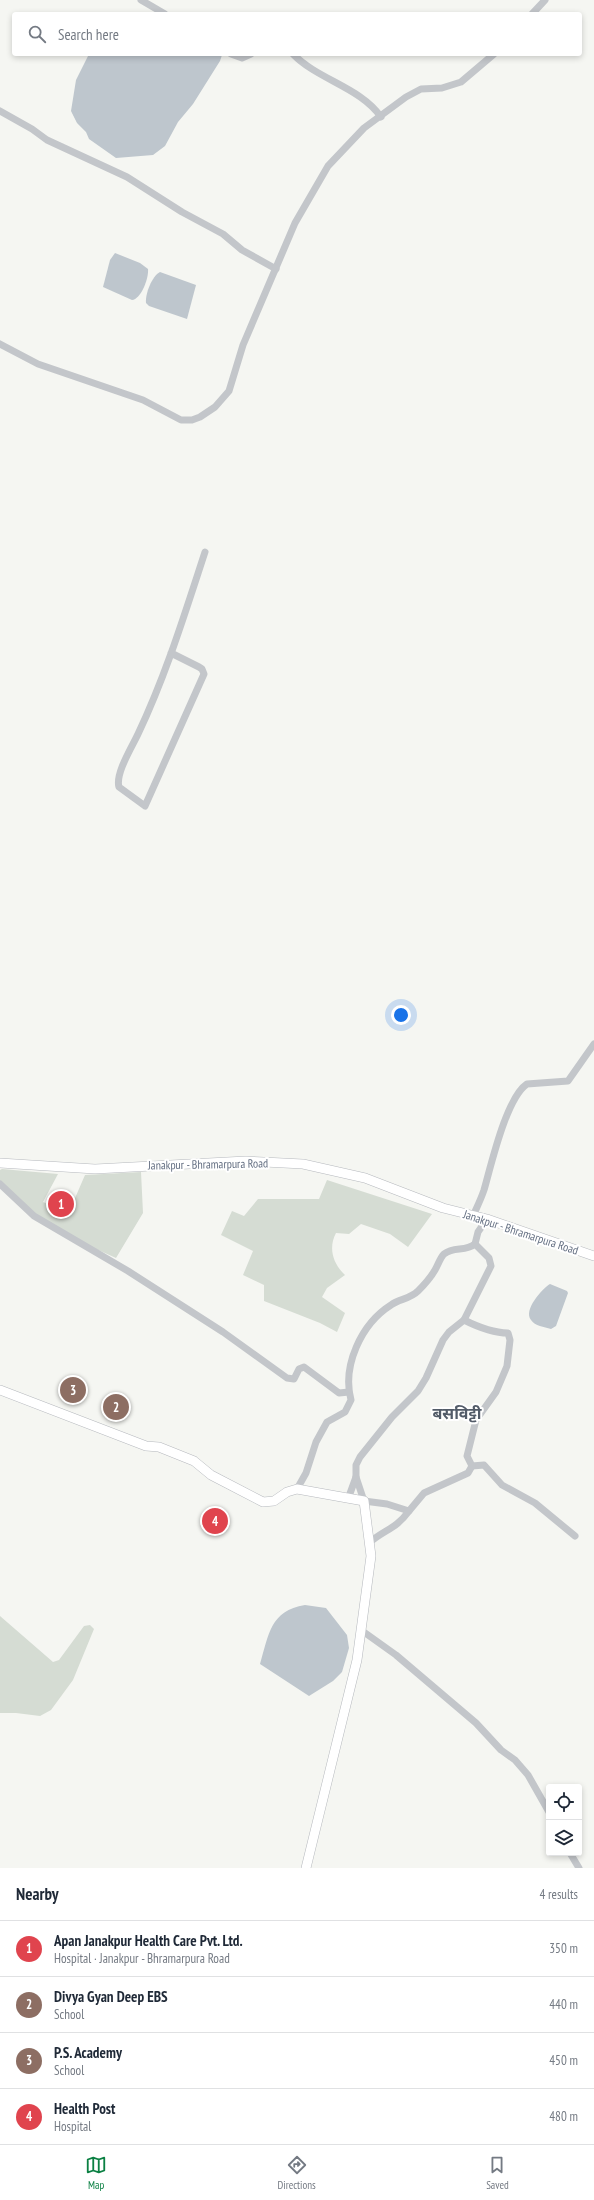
<!DOCTYPE html>
<html lang="en">
<head>
<meta charset="utf-8">
<style>
	:root { --surface:#fff; --page:#f6f6f7; --text:#1f2937; --muted:#747a83; --line:#e0e1e3; --accent:#0b8043 }
	body { margin:0; font-family:"PT Sans Narrow","Noto Sans Devanagari",sans-serif; background:var(--page); color:var(--text) }
	.controls { position:absolute; right:12px; bottom:12px; display:grid; overflow:hidden; border-radius:4px; box-shadow:0 2px 6px #0003 }
	.controls button { width:36px; height:36px; display:grid; place-items:center; padding:0; border:0; border-bottom:1px solid var(--line); background:var(--surface); color:var(--text); font:20px sans-serif }
	.you { position:absolute; left:401px; top:1015px; width:14px; height:14px; margin:-10px; border:3px solid #fff; border-radius:50%; background:#1a73e8; box-shadow:0 0 0 6px #1a73e833 }
	.badge { display:grid; place-items:center; width:26px; height:26px; border-radius:50%; background:var(--accent); color:#fff; font-size:13px; font-weight:700 }
	.pin { position:absolute; translate:-50% -50%; border:2px solid #fff; box-shadow:0 1px 4px #0006 }
	.list { margin:0; padding:0; list-style:none }
	h2 { display:flex; justify-content:space-between; align-items:center; height:52px; margin:0; padding:0 16px; font-size:17px }
	h2 small { font-size:13px; font-weight:400; color:var(--muted) }
	.list li { display:grid; grid-template-columns:26px 1fr auto; gap:12px; align-items:center; box-sizing:border-box; height:56px; padding:0 16px; border-top:1px solid var(--line) }
	.list b { display:block; font-size:15px; white-space:nowrap }
	.list p { margin:0; font-size:13px; white-space:nowrap; color:var(--muted) }
	.list em { font-size:13px; font-style:normal; color:var(--muted) }
	.icon { flex:none; width:22px; height:22px; fill:none; stroke:currentColor; stroke-width:2; stroke-linecap:round; stroke-linejoin:round }
	.map { position:relative; flex:none; width:594px; height:1868px; overflow:hidden }
	.search { position:absolute; background:var(--surface); box-shadow:0 2px 6px #0003; left:12px; right:12px; top:12px; height:44px; display:flex; align-items:center; gap:10px; box-sizing:border-box; padding:0 14px; border-radius:4px; color:var(--muted); font-size:15px }
	.sheet { height:276px; background:var(--surface) }
	nav { display:flex; justify-content:space-around; align-items:center; box-sizing:border-box; height:56px; border-top:1px solid var(--line); background:var(--surface); font-size:11px; color:var(--muted) }
	nav a { display:grid; justify-items:center; gap:2px }
	nav .on { color:var(--accent) }
	.map>svg:first-child { display:block }
	.green { fill:#d5dcd3 }
	.water { fill:#bec6cd }
	.lines { fill:none; stroke-linecap:round; stroke-linejoin:round }
	.secondary-casing { stroke:#b6b9be; stroke-width:10 }
	.street { stroke:#c3c6ca; stroke-width:7 }
	.secondary { stroke:#fff; stroke-width:9 }
	.labels { text-anchor:middle; dominant-baseline:central; stroke-width:4; stroke-linejoin:round; paint-order:stroke }
	.street-label { font-size:12px; fill:#657083; stroke:#fff }
	.district-label { font-size:16px; font-weight:bold; fill:#525b68; stroke:#fff }
</style>
</head>
<body>
<div class="map">
<svg width="594" height="1868" viewBox="0 0 594 1868">
	<rect width="100%" height="100%" fill="#f5f6f2"/>
	<!-- green -->
	<g class="green">
		<path d="M2,1169L58,1174L43,1202L69,1212L85,1175L141,1172L143,1213L116,1258L85,1244L37,1215L0,1182V1170Z"/>
		<path d="M327,1180L432,1214L408,1247L390,1234L361,1224L349,1234L336,1233C328,1248 333,1264 345,1275L327,1288L322,1297L345,1313L337,1332L320,1323L264,1301V1285L243,1275L253,1251L221,1235L232,1211L244,1216L258,1199H319Z"/>
		<path d="M0,1616L53,1662L59,1660L84,1626L90,1625L94,1629L73,1680L51,1710L40,1716L16,1713H0Z"/>
	</g>
	<!-- water -->
	<g class="water">
		<path d="M89,54H222V55L220,61L193,104L178,122L165,146L153,155L116,158L89,139L86,132L77,123L71,111L76,80Z"/>
		<path d="M115,253L140,263L148,269C149,278 141,299 132,300L103,287L110,260Z"/>
		<path d="M160,272L196,285L187,319L149,306L146,303C145,294 152,276 160,272Z"/>
		<path d="M550,1284L567,1291L568,1293L556,1326L551,1329C544,1327 535,1326 531,1320C523,1310 542,1289 550,1284Z"/>
		<path d="M305,1605L326,1608L347,1635L349,1648L342,1672L333,1681L309,1696L260,1664C269,1634 270,1611 305,1605Z"/>
	</g>
	<g class="lines">
		<!-- secondary casing -->
		<g class="secondary-casing">
			<g id="secondary">
				<path d="M0,1163L95,1169L246,1161L303,1164L365,1178L443,1208L487,1219L594,1256"/>
				<path d="M0,1390L146,1446L159,1447L194,1461L211,1475L263,1502L274,1501L287,1492L297,1489L364,1501L371,1556L357,1660L306,1868"/>
			</g>
		</g>
		<!-- street -->
		<g class="street">
			<path d="M141,0L165,14"/>
			<path d="M532,14L545,0"/>
			<path d="M231,54L242,58L251,54"/>
			<path d="M293,54C318,80 360,87 381,117"/>
			<path d="M0,111L32,129L47,140L127,177L182,212L223,234L242,250L276,269"/>
			<path d="M0,344L38,364L143,400L181,420H192L200,417L215,407L229,391L243,345L295,223L328,166L364,128L406,97L421,89L442,88L461,82L494,54"/>
			<path d="M171,653L199,667L202,669L204,674L145,806L119,787C115,774 132,747 138,734C166,675 185,613 205,552"/>
			<path d="M0,1184L34,1216L128,1271L223,1332L287,1378L294,1379L299,1369L304,1367L339,1393L349,1392"/>
			<path d="M473,1216C477,1207 481,1199 484,1190C491,1166 506,1098 527,1084L568,1081L594,1044"/>
			<path d="M472,1466L484,1465L502,1485L535,1503L575,1536"/>
			<path d="M356,1477L364,1501L387,1504L409,1511L424,1493L468,1473L472,1466L467,1456L476,1420L496,1392L507,1366L510,1340L508,1333C493,1333 478,1327 464,1320"/>
			<path d="M297,1489L306,1473L316,1442L327,1422L345,1412L351,1400C342,1366 361,1324 391,1305C399,1299 410,1299 418,1291C424,1285 431,1277 435,1270C438,1265 440,1258 444,1254C454,1246 465,1252 475,1244"/>
			<path d="M348,1499L356,1477V1465L360,1457L392,1417L418,1391L426,1378L443,1340L449,1332L464,1320L491,1266L489,1258L475,1244L478,1232L487,1219"/>
			<path d="M369,1543C385,1529 395,1530 409,1511"/>
			<path d="M361,1630L396,1655L476,1723L501,1750L515,1760L528,1775L549,1812"/>
			<path d="M570,1853L579,1868"/>
		</g>
		<!-- secondary -->
		<use href="#secondary" class="secondary"/>
	</g>
	<g class="labels">
		<!-- street labels -->
		<g class="street-label">
			<text transform="translate(208 1164) rotate(-1)">Janakpur - Bhramarpura Road</text>
			<text transform="translate(521 1232) rotate(18)">Janakpur - Bhramarpura Road</text>
		</g>
		<!-- district labels -->
		<g class="district-label">
			<text x="457" y="1413">बसविट्टी</text>
		</g>
	</g>
</svg>
<div class="controls">
<button><svg class="icon" aria-label="locate" viewBox="0 0 24 24"><circle cx="12" cy="12" r="6"/><path d="M12 2v4M12 18v4M2 12h4M18 12h4"/></svg></button>
<button><svg class="icon" aria-label="layers" viewBox="0 0 24 24"><path d="M12 4l9 5-9 5-9-5zM3 14l9 5 9-5"/></svg></button>
</div>
<div class="you"></div>
<div class="pin badge" style="left:61px;top:1204px;background:#e0444e">1</div>
<div class="pin badge" style="left:116px;top:1407px;background:#8d6e63">2</div>
<div class="pin badge" style="left:73px;top:1390px;background:#8d6e63">3</div>
<div class="pin badge" style="left:215px;top:1521px;background:#e0444e">4</div>
<div class="search"><svg class="icon" aria-label="search" viewBox="0 0 24 24"><circle cx="10" cy="10" r="6"/><path d="M15 15l6 6"/></svg>Search here</div>
</div>
<section class="sheet">
<h2>Nearby<small>4 results</small></h2>
<ul class="list">
<li><span class="badge" style="background:#e0444e">1</span><div><b>Apan Janakpur Health Care Pvt. Ltd.</b><p>Hospital · Janakpur - Bhramarpura Road</p></div><em>350 m</em></li>
<li><span class="badge" style="background:#8d6e63">2</span><div><b>Divya Gyan Deep EBS</b><p>School</p></div><em>440 m</em></li>
<li><span class="badge" style="background:#8d6e63">3</span><div><b>P.S. Academy</b><p>School</p></div><em>450 m</em></li>
<li><span class="badge" style="background:#e0444e">4</span><div><b>Health Post</b><p>Hospital</p></div><em>480 m</em></li>
</ul>
</section>
<nav>
<a class="on"><svg class="icon" aria-label="map" viewBox="0 0 24 24"><path d="M3 6l6-2 6 2 6-2v14l-6 2-6-2-6 2zM9 4v14M15 6v14"/></svg>Map</a>
<a><svg class="icon" aria-label="directions" viewBox="0 0 24 24"><path d="M12 3l9 9-9 9-9-9zM9 14v-3h6M13 9l2 2-2 2"/></svg>Directions</a>
<a><svg class="icon" aria-label="saved" viewBox="0 0 24 24"><path d="M7 4h10v16l-5-4-5 4z"/></svg>Saved</a>
</nav>
</body>
</html>
